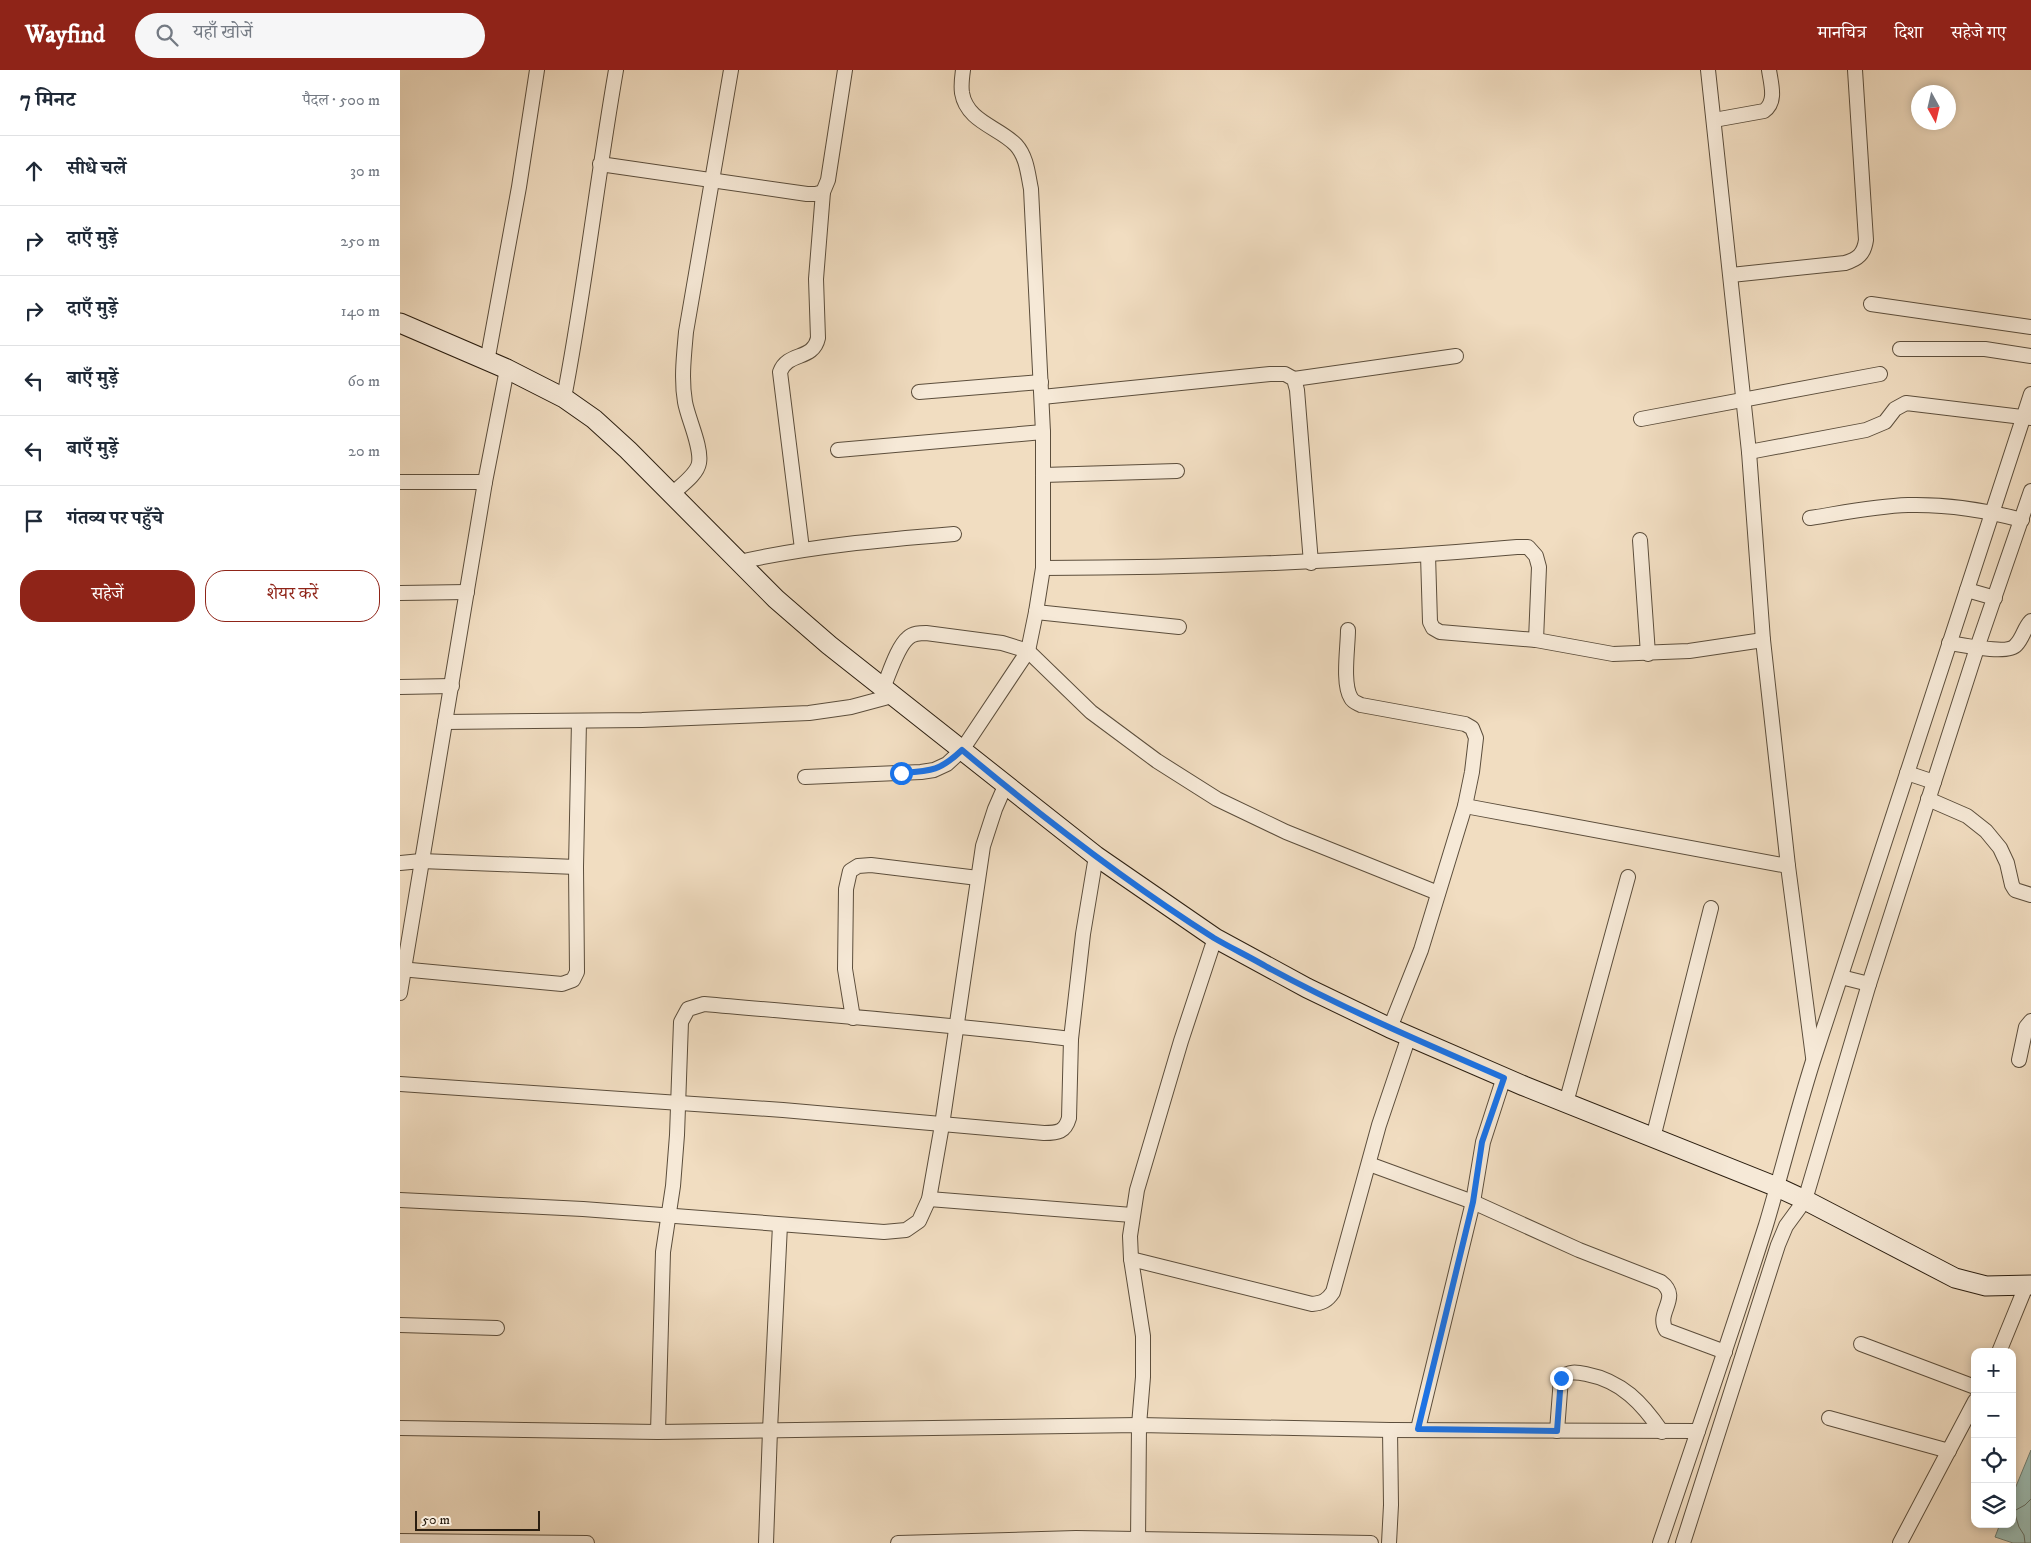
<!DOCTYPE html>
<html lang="hi">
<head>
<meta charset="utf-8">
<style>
	:root { --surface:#fff; --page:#f6f6f7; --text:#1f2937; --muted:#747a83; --line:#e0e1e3; --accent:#8f2418 }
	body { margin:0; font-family:"IM FELL DW Pica","Noto Serif Devanagari",serif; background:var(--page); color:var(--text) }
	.controls { position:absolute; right:15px; bottom:15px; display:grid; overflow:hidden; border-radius:10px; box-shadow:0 2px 8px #0003 }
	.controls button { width:45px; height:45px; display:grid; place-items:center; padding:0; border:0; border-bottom:1px solid var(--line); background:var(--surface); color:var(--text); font:25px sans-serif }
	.compass { position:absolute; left:1511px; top:15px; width:45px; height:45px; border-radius:50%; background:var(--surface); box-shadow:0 2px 8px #0003; rotate:172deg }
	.scale { position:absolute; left:15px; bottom:12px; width:125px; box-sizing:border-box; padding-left:5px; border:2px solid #2b1e10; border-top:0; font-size:14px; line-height:18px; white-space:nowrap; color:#2b1e10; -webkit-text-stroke:4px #f6e9d7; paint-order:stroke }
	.stop { position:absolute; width:15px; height:15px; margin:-11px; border:4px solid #1a73e8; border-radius:50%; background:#fff }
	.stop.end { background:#1a73e8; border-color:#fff; box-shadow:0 1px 5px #0008 }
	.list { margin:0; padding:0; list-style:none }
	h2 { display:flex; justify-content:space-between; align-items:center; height:65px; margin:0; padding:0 20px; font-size:21px }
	h2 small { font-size:16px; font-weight:400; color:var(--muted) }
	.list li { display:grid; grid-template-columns:32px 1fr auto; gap:15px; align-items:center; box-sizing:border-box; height:70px; padding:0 20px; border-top:1px solid var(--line) }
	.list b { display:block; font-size:19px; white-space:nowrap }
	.list em { font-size:16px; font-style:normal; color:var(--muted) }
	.actions { display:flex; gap:10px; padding:15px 20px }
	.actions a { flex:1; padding:11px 0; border:1px solid var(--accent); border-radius:20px; text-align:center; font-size:18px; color:var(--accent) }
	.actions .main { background:var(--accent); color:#fff }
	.icon { flex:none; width:28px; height:28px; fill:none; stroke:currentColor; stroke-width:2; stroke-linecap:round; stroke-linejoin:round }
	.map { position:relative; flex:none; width:1631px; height:1473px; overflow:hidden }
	header { display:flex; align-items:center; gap:30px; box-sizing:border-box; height:70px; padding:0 25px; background:var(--accent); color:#fff }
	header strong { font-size:24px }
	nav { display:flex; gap:28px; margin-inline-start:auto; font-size:18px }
	.search { width:350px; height:45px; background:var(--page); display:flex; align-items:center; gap:12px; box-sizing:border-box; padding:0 18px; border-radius:28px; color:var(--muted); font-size:19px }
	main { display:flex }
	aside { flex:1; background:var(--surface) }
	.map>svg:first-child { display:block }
	.water { fill:#9bbcb3; stroke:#6e7d72 }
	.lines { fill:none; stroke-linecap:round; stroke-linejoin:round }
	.shore { stroke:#636d62; stroke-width:1 }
	.street-casing { stroke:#5c4e3c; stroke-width:16 }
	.secondary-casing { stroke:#2b1e10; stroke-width:21 }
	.street { stroke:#f6e9d7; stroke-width:14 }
	.secondary { stroke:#f6e9d7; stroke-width:19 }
	.route { stroke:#1a73e8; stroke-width:6 }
</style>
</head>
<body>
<header>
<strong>Wayfind</strong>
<div class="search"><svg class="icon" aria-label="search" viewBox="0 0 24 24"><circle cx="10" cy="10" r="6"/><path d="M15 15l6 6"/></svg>यहाँ खोजें</div>
<nav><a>मानचित्र</a><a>दिशा</a><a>सहेजे गए</a></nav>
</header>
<main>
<aside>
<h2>7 मिनट<small>पैदल · 500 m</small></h2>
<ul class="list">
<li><svg class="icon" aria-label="ahead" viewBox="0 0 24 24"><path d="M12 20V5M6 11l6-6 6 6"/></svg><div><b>सीधे चलें</b></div><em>30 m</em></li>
<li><svg class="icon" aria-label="right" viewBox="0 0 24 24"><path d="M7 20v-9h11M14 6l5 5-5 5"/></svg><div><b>दाएँ मुड़ें</b></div><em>250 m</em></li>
<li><svg class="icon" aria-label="right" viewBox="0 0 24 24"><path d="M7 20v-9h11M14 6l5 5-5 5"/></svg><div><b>दाएँ मुड़ें</b></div><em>140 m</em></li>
<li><svg class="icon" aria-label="left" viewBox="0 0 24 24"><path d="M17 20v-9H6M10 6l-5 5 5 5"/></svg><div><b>बाएँ मुड़ें</b></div><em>60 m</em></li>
<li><svg class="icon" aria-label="left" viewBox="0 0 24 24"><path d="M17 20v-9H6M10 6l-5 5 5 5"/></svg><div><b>बाएँ मुड़ें</b></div><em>20 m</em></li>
<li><svg class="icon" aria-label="arrive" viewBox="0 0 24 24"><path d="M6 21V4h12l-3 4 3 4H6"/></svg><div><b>गंतव्य पर पहुँचे</b></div></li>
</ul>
<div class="actions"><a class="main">सहेजें</a><a>शेयर करें</a></div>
</aside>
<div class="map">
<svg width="1631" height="1473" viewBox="0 0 1631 1473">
	<rect width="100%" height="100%" fill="#f1ddc1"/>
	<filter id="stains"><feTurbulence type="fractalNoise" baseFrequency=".004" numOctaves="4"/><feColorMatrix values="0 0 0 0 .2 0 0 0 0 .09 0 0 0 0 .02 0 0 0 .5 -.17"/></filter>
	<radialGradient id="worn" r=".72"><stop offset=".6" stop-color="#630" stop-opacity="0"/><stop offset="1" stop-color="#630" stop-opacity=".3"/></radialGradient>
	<!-- water -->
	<path class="water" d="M1631,1380V1473H1613L1595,1467L1600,1454H1612V1426Z"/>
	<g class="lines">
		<!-- shore -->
		<path class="shore" d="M1625,1473L1624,1465L1619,1457L1614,1441L1625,1435L1631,1429"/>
		<!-- street casing -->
		<g class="street-casing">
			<g id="street">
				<path d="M1308,0L1349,382L1363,570L1388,796"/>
				<path d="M1314,50L1364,41C1377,32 1371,14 1369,0"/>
				<path d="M200,94L407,124H416L423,122L428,110L445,0"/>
				<path d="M1331,205L1445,193C1458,189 1464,184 1466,170L1455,0"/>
				<path d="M1471,234L1631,257"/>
				<path d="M1500,279H1585L1631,286"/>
				<path d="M87,292L119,117L137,0"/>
				<path d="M894,309L1056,286"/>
				<path d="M519,322L641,312"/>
				<path d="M642,327L870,304H885L894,309L897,320L911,493"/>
				<path d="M164,328C185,219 197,109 216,0"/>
				<path d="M1241,349L1480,304"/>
				<path d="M438,380L643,362"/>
				<path d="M1349,382L1466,360L1485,352L1495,339L1506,333L1631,348"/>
				<path d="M643,405L777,401"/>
				<path d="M0,412H85"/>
				<path d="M271,425C280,416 297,405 299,393C302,377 288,349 285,332C281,309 284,285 286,262L331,0"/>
				<path d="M1410,448C1442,443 1475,436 1508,435C1546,434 1585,440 1622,450"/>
				<path d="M1240,470L1248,584"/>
				<path d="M402,479L380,302C388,281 413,291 418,268L416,209L423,122"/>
				<path d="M1028,485L1030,552L1033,558L1040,562L1136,570L1213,584L1289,581L1363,570"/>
				<path d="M339,492C411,476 480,470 554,464"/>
				<path d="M643,498C801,498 959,491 1117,477H1128L1136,486L1139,497L1136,570"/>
				<path d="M1567,520L1595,528"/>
				<path d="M0,523L67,522"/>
				<path d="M636,542L779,557"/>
				<path d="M948,560C948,577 942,614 951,628C953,632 957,633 961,635L1065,654L1072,658L1076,668L1072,702L1065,736L1021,880L990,958"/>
				<path d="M1549,573C1562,575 1608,585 1616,575C1623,568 1624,558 1631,551"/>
				<path d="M0,617L52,616"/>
				<path d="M483,618C489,605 497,577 508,568C513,563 520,563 526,563L602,573L628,581L691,642L757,691L817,729L886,762L1038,823"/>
				<path d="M45,652L242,650L409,643L451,637L492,626"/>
				<path d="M1507,703L1534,712"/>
				<path d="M405,707L521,702L534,700L547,694L562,680L628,581L636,542L643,498V362L631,119C628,105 627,87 616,75C599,57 567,52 562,23C561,16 562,7 563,0"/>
				<path d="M1528,729L1567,746L1586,761L1600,778L1607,793L1612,815L1615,820L1631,825"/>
				<path d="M1065,736L1388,796L1413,987"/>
				<path d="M0,793L21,791L176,797"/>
				<path d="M0,899L162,914L173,910L177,902L176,797L179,651"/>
				<path d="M1441,907L1469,914"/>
				<path d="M0,923L85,412L107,299"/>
				<path d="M453,948L445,899L446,819L450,801L458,796L471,795L578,808"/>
				<path d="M1619,990L1626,957L1631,951"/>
				<path d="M0,1014L383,1040L644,1063C658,1063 665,1062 669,1048L671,969L683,864L696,786"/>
				<path d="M1166,1033L1228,807"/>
				<path d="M1253,1068L1311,838"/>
				<path d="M969,1094L1073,1132L1179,1180L1261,1212C1282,1228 1255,1242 1266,1260L1325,1282"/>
				<path d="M529,1129L732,1145"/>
				<path d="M0,1130L183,1139L484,1162L506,1160L519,1151L529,1129L542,1055L583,776L595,739L605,716"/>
				<path d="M731,1189L912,1234C922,1233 927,1231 933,1222L979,1055L1009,966"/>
				<path d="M0,1255L97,1258"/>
				<path d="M1461,1274L1575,1317"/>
				<path d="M1599,1282L1626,1216"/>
				<path d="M1429,1348L1549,1381"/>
				<path d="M0,1358L258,1362L739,1355L990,1360L1298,1361"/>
				<path d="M1018,1359L1073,1132L1083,1072L1104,1007"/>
				<path d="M1157,1361L1161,1308C1169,1301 1176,1302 1186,1304C1222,1311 1242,1333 1262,1362"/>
				<path d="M258,1362L263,1182L273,1116L277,1065L281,952L288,939L304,934C427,945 549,954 671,969"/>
				<path d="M0,1471L187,1473"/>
				<path d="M366,1473L370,1360L380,1155"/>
				<path d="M498,1473L676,1468L971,1473"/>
				<path d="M738,1473L739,1355L743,1307V1266L731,1189L730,1166L737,1120L781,971L815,868"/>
				<path d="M989,1473L991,1435L990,1360"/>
				<path d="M1260,1473C1296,1367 1332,1262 1366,1155C1382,1101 1396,1045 1413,991L1631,324"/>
				<path d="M1283,1473L1378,1175L1386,1156L1405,1130L1469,914L1577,578L1631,421"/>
				<path d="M1500,1473L1575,1331"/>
			</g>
		</g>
		<!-- secondary casing -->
		<g class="secondary-casing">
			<path id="secondary" d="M0,253L107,299L164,328L194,349L228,380L376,529L429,575L696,786L815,868L907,918L990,958L1124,1016L1377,1117L1405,1130L1555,1208L1586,1216L1631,1215"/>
		</g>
		<!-- street -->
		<use href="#street" class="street"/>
		<!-- secondary -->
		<use href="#secondary" class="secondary"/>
	</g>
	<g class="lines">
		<!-- route -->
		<path class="route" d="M501,703C531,701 540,701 562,680C642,747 726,812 814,868C831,878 850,887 867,897C944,939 1024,973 1104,1008L1082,1072L1073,1132L1018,1359L1157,1361L1161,1308"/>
	</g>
	<rect width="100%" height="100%" filter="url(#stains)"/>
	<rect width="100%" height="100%" fill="url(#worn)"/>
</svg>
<div class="controls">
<button>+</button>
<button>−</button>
<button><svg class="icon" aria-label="locate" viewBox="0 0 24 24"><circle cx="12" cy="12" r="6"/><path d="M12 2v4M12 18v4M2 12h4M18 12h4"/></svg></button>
<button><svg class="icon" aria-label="layers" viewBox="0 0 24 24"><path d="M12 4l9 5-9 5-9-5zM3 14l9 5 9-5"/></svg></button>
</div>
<svg class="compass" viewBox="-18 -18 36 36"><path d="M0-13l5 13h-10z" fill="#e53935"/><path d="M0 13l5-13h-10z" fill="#747a83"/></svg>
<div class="scale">50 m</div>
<div class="stop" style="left:501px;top:703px"></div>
<div class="stop end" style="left:1161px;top:1308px"></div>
</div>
</main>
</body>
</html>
